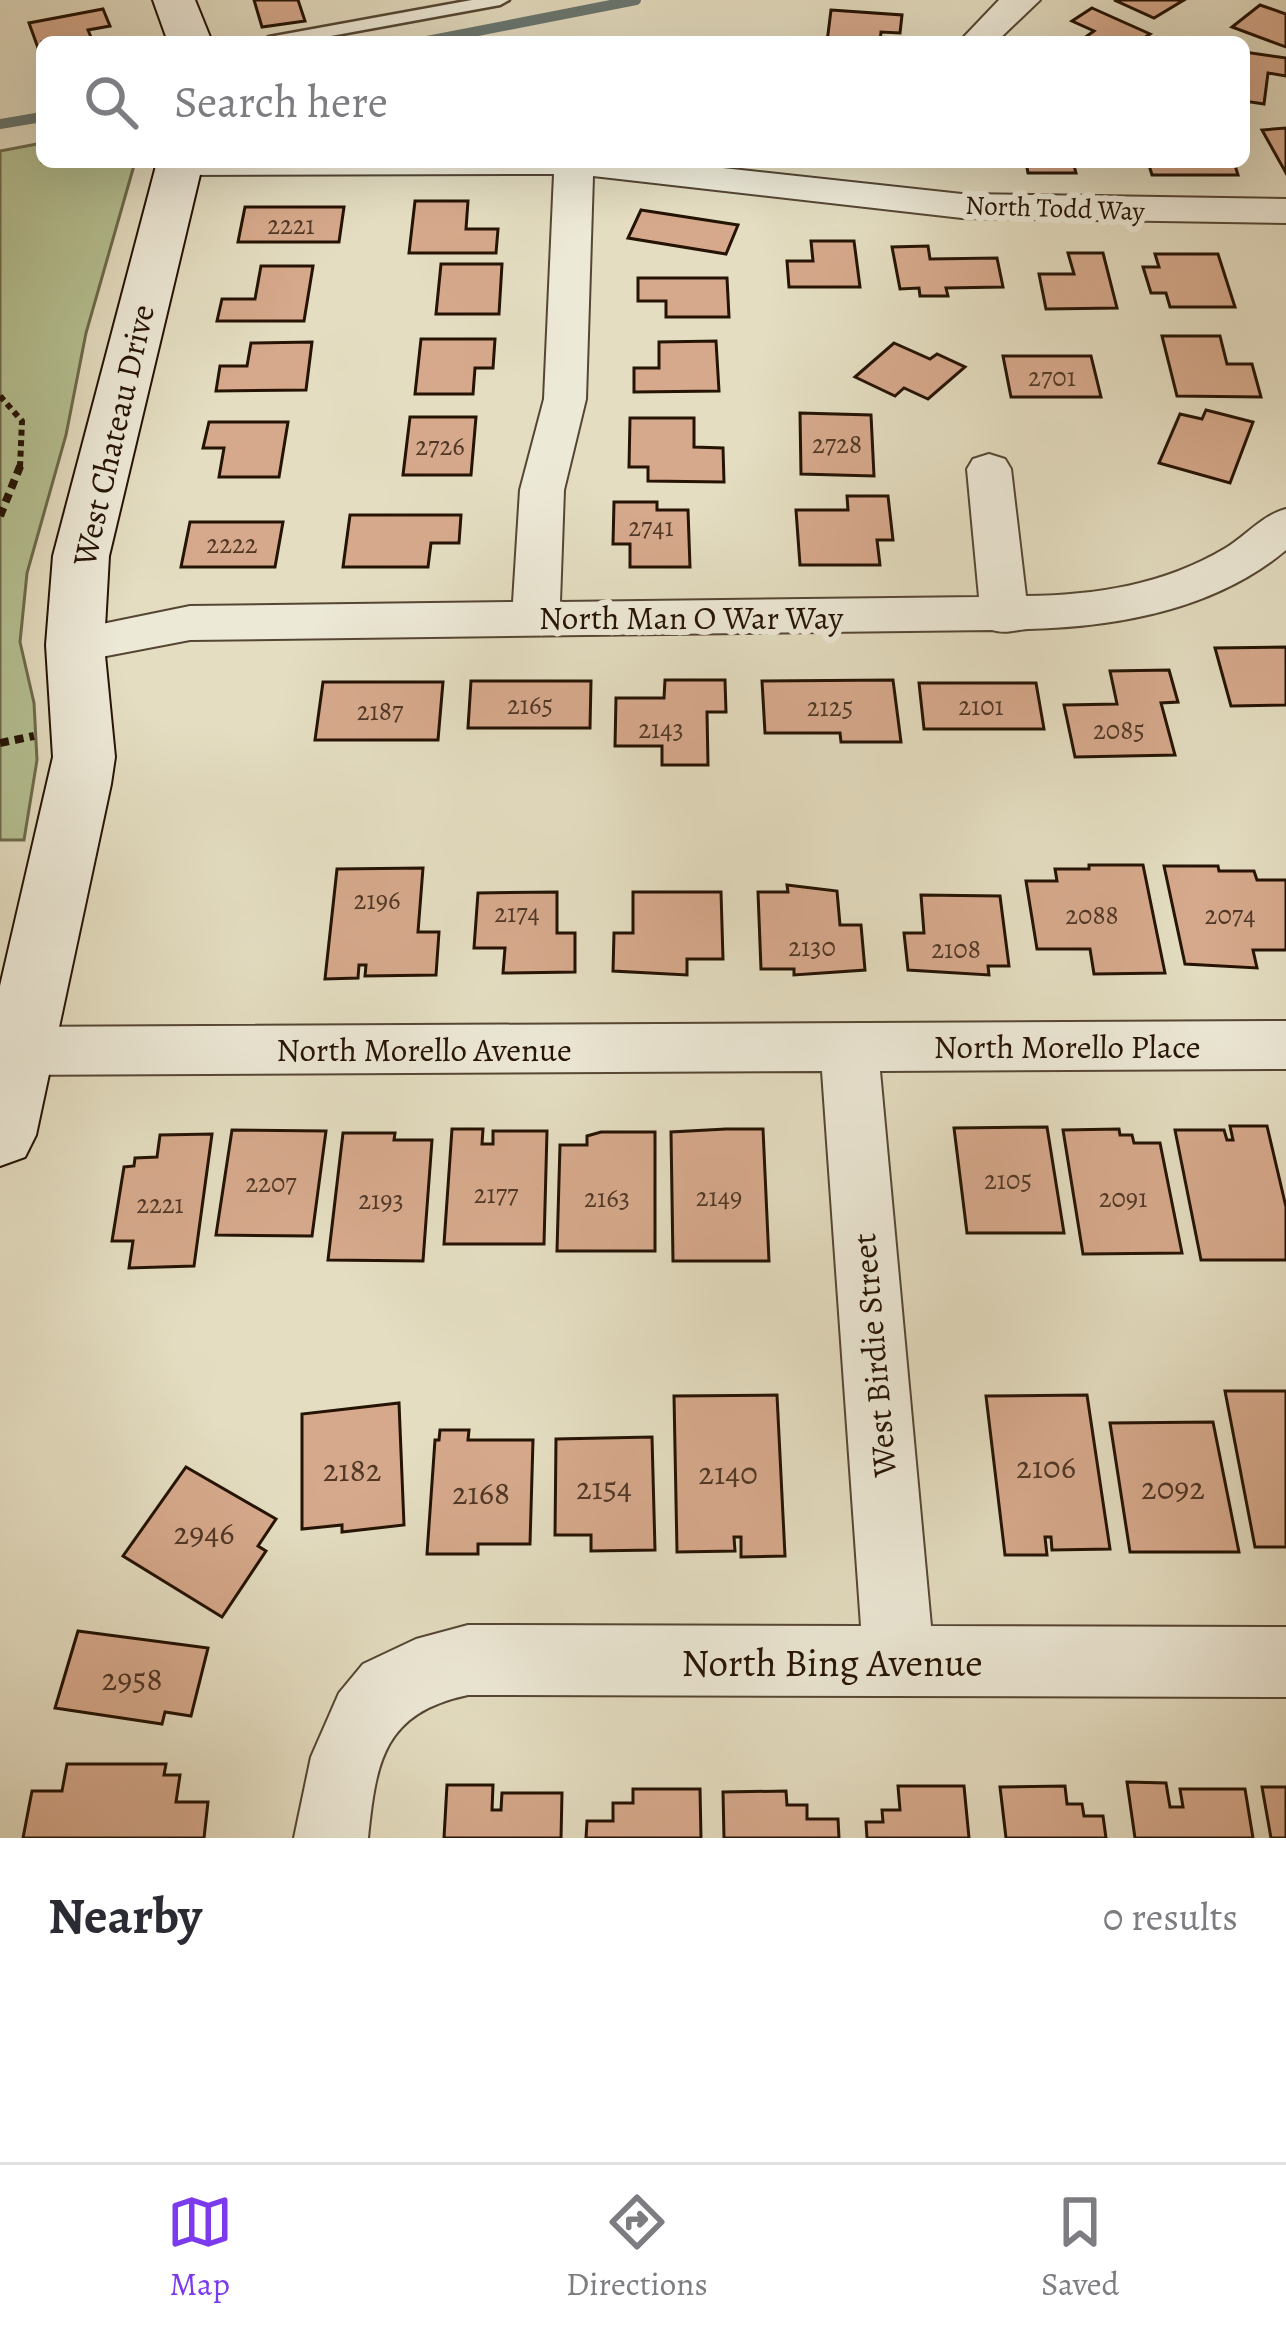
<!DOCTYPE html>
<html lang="en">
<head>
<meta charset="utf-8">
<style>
	:root { --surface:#fff; --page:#f2f2f3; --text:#2b2b33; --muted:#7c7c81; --line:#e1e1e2; --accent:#7c3aed }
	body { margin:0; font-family:Alegreya,serif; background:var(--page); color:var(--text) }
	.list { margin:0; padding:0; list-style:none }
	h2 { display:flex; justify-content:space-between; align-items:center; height:156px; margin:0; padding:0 48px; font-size:51px }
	h2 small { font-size:39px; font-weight:400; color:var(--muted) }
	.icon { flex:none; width:66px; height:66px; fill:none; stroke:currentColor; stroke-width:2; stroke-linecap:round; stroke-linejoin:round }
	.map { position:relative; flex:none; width:1286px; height:1838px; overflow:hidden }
	.search { position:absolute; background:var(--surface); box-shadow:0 12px 48px #0002; left:36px; right:36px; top:36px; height:132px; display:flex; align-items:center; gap:30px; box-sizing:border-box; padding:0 42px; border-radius:18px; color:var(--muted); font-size:45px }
	.sheet { height:324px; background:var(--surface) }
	nav { display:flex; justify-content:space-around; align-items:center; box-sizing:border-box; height:168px; border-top:3px solid var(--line); background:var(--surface); font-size:33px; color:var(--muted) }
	nav a { display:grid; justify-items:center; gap:6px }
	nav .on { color:var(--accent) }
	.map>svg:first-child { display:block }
	.green { fill:#b5c092; stroke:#6d6a4b; stroke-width:3 }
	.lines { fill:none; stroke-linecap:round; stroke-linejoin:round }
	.stream { stroke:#697771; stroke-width:10 }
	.building { fill:#d6a98c; stroke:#251304; stroke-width:3 }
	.lane-casing { stroke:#554633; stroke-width:5 }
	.street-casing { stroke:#554633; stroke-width:4 }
	.secondary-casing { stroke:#251304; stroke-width:4 }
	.path-far1 { stroke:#251304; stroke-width:6; stroke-dasharray:6 4.5; stroke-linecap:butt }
	.path { stroke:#251304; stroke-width:8; stroke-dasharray:9 6; stroke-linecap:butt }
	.lane { fill:#ede9d7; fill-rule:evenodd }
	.street { fill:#ede9d7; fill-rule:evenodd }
	.secondary { fill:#ede9d7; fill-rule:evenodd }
	.labels { text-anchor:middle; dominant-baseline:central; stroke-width:12; stroke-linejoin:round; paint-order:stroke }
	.far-street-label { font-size:27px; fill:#251304; stroke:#ede9d7 }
	.number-label { font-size:27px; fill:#513826 }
	.street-label { font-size:33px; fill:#251304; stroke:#ede9d7 }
	.near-number-label { font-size:33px; fill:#513826 }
	.near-street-label { font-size:39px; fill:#251304; stroke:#ede9d7 }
</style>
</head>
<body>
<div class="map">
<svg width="1286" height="1838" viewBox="0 0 1286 1838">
	<rect width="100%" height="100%" fill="#e4ddc1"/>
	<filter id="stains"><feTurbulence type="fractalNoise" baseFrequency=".00167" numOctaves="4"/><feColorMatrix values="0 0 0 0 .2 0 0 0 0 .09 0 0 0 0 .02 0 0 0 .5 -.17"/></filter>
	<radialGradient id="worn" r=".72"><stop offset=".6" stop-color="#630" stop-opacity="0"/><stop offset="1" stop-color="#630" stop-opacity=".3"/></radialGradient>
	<!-- green -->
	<path class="green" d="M42,143V162H135L86,333L66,435L27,573L20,642L34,703L37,760L24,840H0V151Z"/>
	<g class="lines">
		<!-- stream -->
		<g class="stream">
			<path d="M422,42L636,0"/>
			<path d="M0,124L42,117"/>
		</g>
	</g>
	<!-- building -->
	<g class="building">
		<path d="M254,0H298L305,21L262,27Z"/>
		<path d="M1114,0H1184L1154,18Z"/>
		<path d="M1260,5L1286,14V47L1232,27Z"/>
		<path d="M1092,8L1150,34L1138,42H1100L1087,36L1094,31L1072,21Z"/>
		<path d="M103,9L110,26L88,30L93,42H42V59L29,23Z"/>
		<path d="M831,10L902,15L900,33L881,32L880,42H827Z"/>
		<path d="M1244,52L1286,58V76L1268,73L1264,104L1244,101Z"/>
		<path d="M1286,128V173L1262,130Z"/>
		<path d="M1026,162H1073L1076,173H1028Z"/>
		<path d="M1148,162H1234L1238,175H1152Z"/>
		<path d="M415,201H468L466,229H498L496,253H409Z"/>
		<path d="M245,207H344L339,242H238Z"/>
		<path d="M641,210L738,225L726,254L628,238Z"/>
		<path d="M811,241H854L860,287H789L787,261H813Z"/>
		<path d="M928,246L930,259L997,258L1003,287L946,288L948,296H920L919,288L900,289L892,247Z"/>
		<path d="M1068,253H1103L1117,308L1046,309L1039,274H1074Z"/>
		<path d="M1155,254H1218L1235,307H1170L1166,293H1151L1143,267H1159Z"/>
		<path d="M441,264H502L499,314H436Z"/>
		<path d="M261,266H313L304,321H217L222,299H255Z"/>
		<path d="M638,278H727L729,317H666V301H638Z"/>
		<path d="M1162,336H1220L1227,364H1252L1261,397L1177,396Z"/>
		<path d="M421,339H495L493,368H475L473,394H415Z"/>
		<path d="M716,341L719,391L634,392V368H659V342Z"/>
		<path d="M312,342L306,390L216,391L220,366H247L251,343Z"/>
		<path d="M894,343L930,359L937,354L965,367L928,399L904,388L895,396L855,377Z"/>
		<path d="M1003,356H1091L1101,397H1011Z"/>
		<path d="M1206,410L1253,422L1230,483L1159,463L1180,414L1202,419Z"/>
		<path d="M800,413L871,415L874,476L801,474Z"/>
		<path d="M410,417H476L471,475H403Z"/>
		<path d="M630,418H694V447L723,448L724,482L648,481V467H629Z"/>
		<path d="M209,422H288L279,477H219L224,448H203Z"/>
		<path d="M847,496H888L893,540H877L880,565H800L796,510H848Z"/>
		<path d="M614,502H657V510H688L690,567H630V544H613Z"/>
		<path d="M350,515H461L459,543H431L428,567H343Z"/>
		<path d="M190,522H283L275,567H181Z"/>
		<path d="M1286,647V705L1231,706L1215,648Z"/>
		<path d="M1169,670L1178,702L1161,703L1175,755L1075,757L1064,705L1117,704L1110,671Z"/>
		<path d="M665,680H725L726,712H707L708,765H662V746H615L616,698H664Z"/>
		<path d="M893,680L901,742H841L840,733H765L762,681Z"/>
		<path d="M471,681H591L590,728H468Z"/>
		<path d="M323,682H443L438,740H315Z"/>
		<path d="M919,683H1036L1044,729H924Z"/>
		<path d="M1089,865H1143L1165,973L1094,974L1090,949H1037L1026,881H1057L1055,869H1089Z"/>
		<path d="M1164,866H1218L1219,871H1254L1257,880H1286V950H1253L1257,968L1185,964Z"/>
		<path d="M423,868L418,932H439L436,975L365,976L366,965H359L358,978L325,979L337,869Z"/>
		<path d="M787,885L837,891L840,925H861L865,970L794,975V969H761L758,892H788Z"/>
		<path d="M557,892V933H575V972L503,973L505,948H474L478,893Z"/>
		<path d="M633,892H721L723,959H687V975L613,971L614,933H633Z"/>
		<path d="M921,895L1000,896L1009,966H988L989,975L908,970L904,933H924Z"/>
		<path d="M1230,1126H1267L1286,1207V1260H1201L1175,1130H1224L1227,1140H1233Z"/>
		<path d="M1047,1127L1064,1233H967L954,1128Z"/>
		<path d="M452,1129H483L482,1144H493V1131H547L544,1244H444Z"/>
		<path d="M726,1129H763L769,1261H673L671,1132Z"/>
		<path d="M1119,1129L1120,1135H1132L1134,1143H1160L1182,1253L1083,1254L1063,1130Z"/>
		<path d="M232,1130L326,1131L312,1236L216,1235Z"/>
		<path d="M601,1132H655V1251H557L560,1145H587V1136Z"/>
		<path d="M343,1133H395L394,1140H432L423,1261L328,1260Z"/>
		<path d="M212,1134L194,1266L129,1268L133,1241H112L124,1167L134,1166L135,1158L157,1157L160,1135Z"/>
		<path d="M1225,1391H1286V1547H1255Z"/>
		<path d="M777,1395L785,1556L741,1557V1537H734L735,1551L677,1552L674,1396Z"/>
		<path d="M1087,1395L1110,1549L1052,1550L1051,1537H1045L1047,1555H1005L986,1396Z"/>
		<path d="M399,1403L404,1525L342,1532V1525L302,1529V1414Z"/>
		<path d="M1213,1422L1239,1552H1130L1110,1423Z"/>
		<path d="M440,1430H469L468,1440H533L530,1544H478V1554H427L435,1440H439Z"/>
		<path d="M652,1437L655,1550L591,1551V1535H555L556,1439Z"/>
		<path d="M186,1467L276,1519L258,1546L266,1551L222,1617L123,1556Z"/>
		<path d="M78,1631L208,1648L191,1716L165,1712L162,1724L55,1708Z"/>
		<path d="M67,1764H166L164,1775H180L176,1802H208L204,1838H23L32,1791H62Z"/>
		<path d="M1127,1782L1166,1783L1170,1807H1183L1180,1789H1245L1253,1838H1135Z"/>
		<path d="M447,1785H493L492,1810H501L502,1793H562L561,1838H444Z"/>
		<path d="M898,1786H964L969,1838H867L866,1822H883L882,1810H900Z"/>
		<path d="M1065,1786L1067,1804H1082L1084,1816H1103L1106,1838H1006L1000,1787Z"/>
		<path d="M1262,1787H1286V1838H1271Z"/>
		<path d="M633,1789H700L701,1838H586L587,1821H613V1803H633Z"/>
		<path d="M786,1791L787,1805H807V1819H838L839,1838H724L723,1792Z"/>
	</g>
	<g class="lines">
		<!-- lane casing -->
		<g class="lane-casing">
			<path id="lane" d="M472,0H509L500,5L298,42H260L269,37Z"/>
		</g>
		<!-- street casing -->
		<g class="street-casing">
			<g id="street">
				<path d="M999,0H1040L996,42H959Z"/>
				<path d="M161,162H668L962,194L1286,199V223L962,218L593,176L586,399L564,490L560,602L979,597L967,469L973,459L989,454L1005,459L1011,469L1026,596C1096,595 1163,585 1224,549C1246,536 1262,515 1286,509V550C1216,609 1117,627 1028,629C1014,630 1005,634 992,630L190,640L75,662L58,657L51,645L58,633L190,606L513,602L520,490L544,399L554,174L179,175L166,172Z"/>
				<path d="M1286,1021V1069L880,1071L931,1626L1286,1627V1697L468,1695C384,1713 376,1760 368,1838H294L311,1757L339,1693L363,1664L416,1639L468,1625L861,1626L822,1071L0,1075V1027Z"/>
			</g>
		</g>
		<!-- secondary casing -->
		<g class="secondary-casing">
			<g id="secondary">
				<path d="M153,0H195L212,42H168Z"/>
				<path d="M157,162H203L109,556L104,645L115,757L111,784L36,1135L25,1157L0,1166V986L53,757L46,645L53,556Z"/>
			</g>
		</g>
		<!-- path-far1 -->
		<path class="path-far1" d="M0,396L22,421L20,467"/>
		<!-- path -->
		<g class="path">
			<path d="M0,516L21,464"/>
			<path d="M0,743L34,736"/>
		</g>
		<!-- lane -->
		<use href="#lane" class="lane"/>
		<!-- street -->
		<use href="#street" class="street"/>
		<!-- secondary -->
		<use href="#secondary" class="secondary"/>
	</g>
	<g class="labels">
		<!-- far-street labels -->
		<g class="far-street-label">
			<text transform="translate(1055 208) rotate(2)">North Todd Way</text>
		</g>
		<!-- number labels -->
		<g class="number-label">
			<text x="291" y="225">2221</text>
			<text x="1052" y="377">2701</text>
			<text x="837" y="444">2728</text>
			<text x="440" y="446">2726</text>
			<text x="651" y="527">2741</text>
			<text x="232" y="544">2222</text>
			<text x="530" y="705">2165</text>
			<text x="981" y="706">2101</text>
			<text x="830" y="707">2125</text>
			<text x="380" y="711">2187</text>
			<text x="661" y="729">2143</text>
			<text x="1119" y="730">2085</text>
			<text x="377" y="900">2196</text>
			<text x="517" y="913">2174</text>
			<text x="1092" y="915">2088</text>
			<text x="1230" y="915">2074</text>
			<text x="812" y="947">2130</text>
			<text x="956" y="949">2108</text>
			<text x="1008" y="1180">2105</text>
			<text x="271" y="1183">2207</text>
			<text x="496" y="1194">2177</text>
			<text x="719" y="1197">2149</text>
			<text x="607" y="1198">2163</text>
			<text x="1123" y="1198">2091</text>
			<text x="381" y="1200">2193</text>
			<text x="160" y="1204">2221</text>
		</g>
		<!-- street labels -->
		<g class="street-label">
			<text transform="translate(113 435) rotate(-77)">West Chateau Drive</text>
			<text x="691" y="617">North Man O War Way</text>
			<text x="1067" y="1046">North Morello Place</text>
			<text x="424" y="1049">North Morello Avenue</text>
			<text transform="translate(874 1355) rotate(-95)">West Birdie Street</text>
		</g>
		<!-- near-number labels -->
		<g class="near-number-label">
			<text x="1046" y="1466">2106</text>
			<text x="352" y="1469">2182</text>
			<text x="728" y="1472">2140</text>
			<text x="604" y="1487">2154</text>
			<text x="1173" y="1487">2092</text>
			<text x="481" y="1492">2168</text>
			<text x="204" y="1532">2946</text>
			<text x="132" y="1678">2958</text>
		</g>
		<!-- near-street labels -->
		<g class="near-street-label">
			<text x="832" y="1662">North Bing Avenue</text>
		</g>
	</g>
	<rect width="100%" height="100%" filter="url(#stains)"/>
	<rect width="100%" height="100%" fill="url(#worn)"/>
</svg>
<div class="search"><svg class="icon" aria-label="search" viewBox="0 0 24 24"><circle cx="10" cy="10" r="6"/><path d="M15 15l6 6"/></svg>Search here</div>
</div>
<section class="sheet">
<h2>Nearby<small>0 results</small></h2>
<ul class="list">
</ul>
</section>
<nav>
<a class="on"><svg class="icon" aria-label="map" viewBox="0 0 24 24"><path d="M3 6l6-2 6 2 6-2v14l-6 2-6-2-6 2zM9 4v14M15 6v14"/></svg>Map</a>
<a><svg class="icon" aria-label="directions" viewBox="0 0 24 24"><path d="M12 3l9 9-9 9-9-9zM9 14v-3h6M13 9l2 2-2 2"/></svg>Directions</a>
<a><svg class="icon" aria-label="saved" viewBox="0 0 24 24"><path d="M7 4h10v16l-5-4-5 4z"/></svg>Saved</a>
</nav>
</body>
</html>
